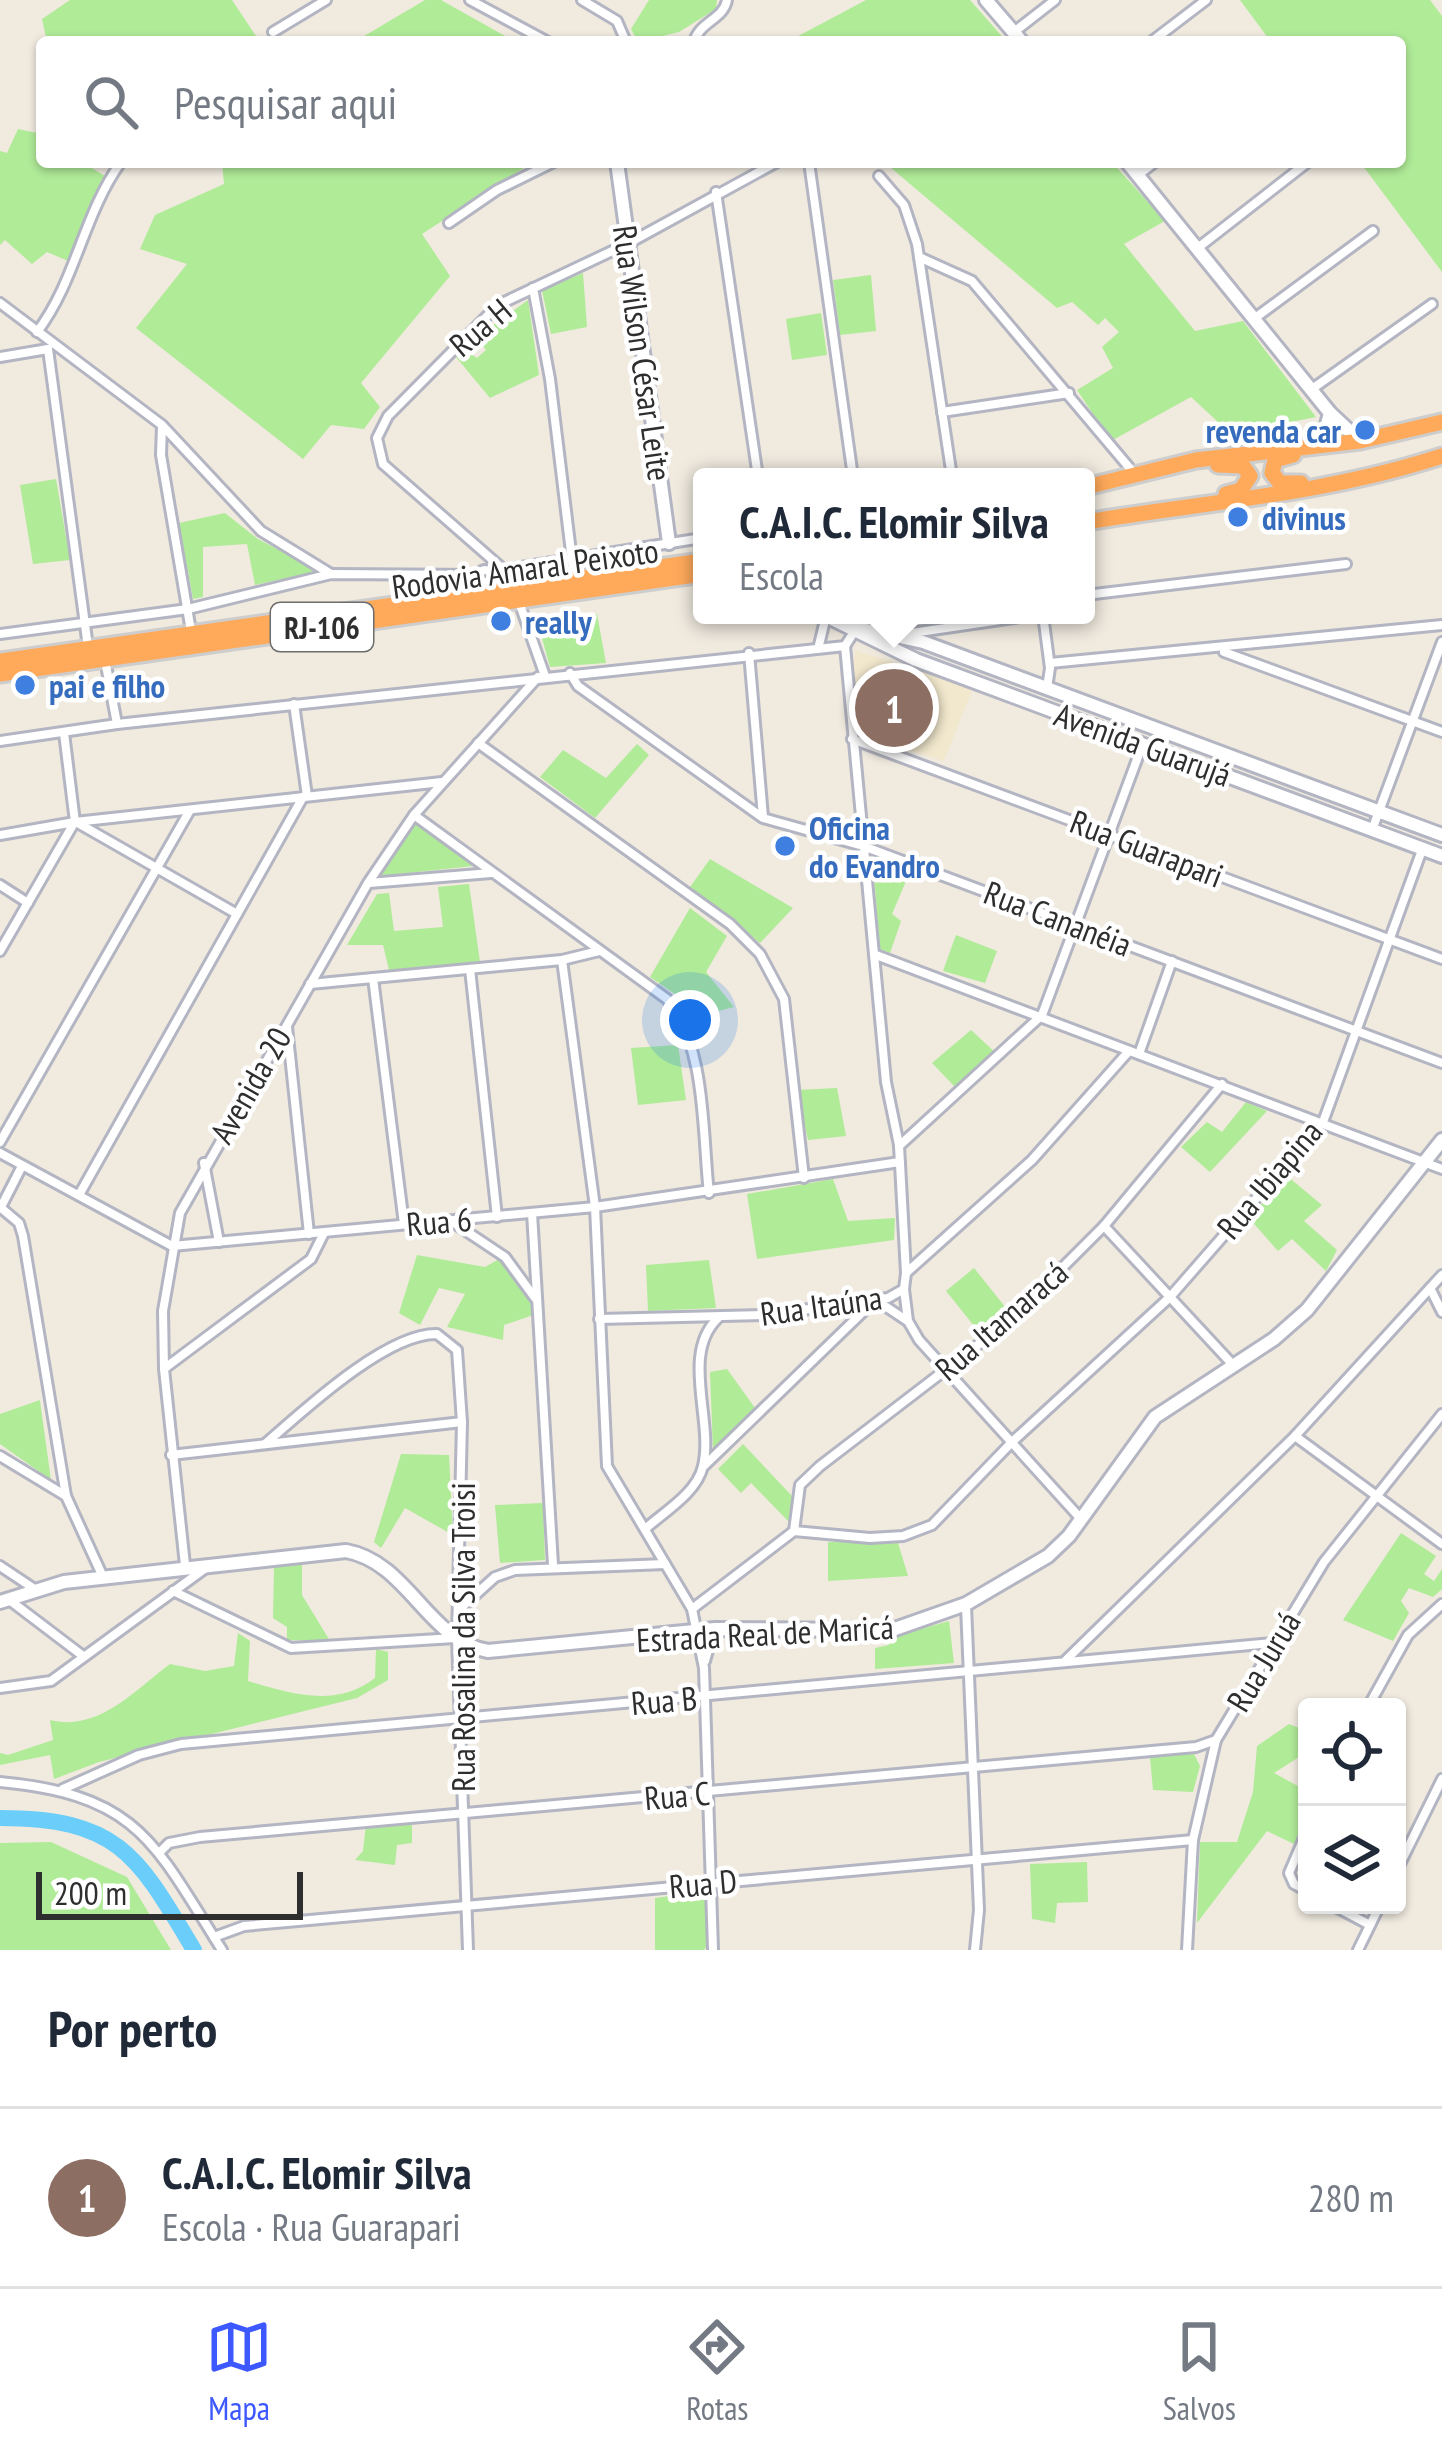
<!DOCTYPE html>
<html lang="pt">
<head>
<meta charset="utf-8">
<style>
	:root { --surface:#fff; --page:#f6f6f7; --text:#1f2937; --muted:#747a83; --line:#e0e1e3; --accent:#3d58ff }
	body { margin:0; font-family:"PT Sans Narrow",sans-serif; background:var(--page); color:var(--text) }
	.controls { position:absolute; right:36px; bottom:36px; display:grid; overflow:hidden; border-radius:12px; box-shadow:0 3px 9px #0004 }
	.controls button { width:108px; height:108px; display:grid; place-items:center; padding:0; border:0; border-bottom:3px solid var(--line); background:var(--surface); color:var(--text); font:60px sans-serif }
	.scale { position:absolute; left:36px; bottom:30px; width:267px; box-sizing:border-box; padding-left:12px; border:6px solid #2e2e2e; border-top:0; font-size:33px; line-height:42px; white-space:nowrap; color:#2e2e2e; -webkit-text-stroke:9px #fff; paint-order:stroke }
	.you { position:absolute; left:690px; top:1020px; width:42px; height:42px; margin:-30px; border:9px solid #fff; border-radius:50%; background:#1a73e8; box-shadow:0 0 0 18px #1a73e833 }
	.badge { display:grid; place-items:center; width:78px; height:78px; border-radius:50%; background:var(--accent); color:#fff; font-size:39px; font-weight:700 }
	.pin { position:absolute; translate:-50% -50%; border:6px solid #fff; box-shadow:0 3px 12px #0006 }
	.popup { position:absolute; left:693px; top:468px; width:402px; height:156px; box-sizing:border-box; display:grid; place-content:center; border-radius:12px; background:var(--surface); filter:drop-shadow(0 3px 9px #0005); font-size:39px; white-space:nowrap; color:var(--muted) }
	.popup b { font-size:45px; color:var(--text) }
	.popup::after { content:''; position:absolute; left:50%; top:100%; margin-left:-24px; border:24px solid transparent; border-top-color:var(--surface) }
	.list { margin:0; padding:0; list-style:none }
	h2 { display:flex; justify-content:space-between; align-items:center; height:156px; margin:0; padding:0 48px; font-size:51px }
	h2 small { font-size:39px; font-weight:400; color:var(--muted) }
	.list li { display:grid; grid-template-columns:78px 1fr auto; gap:36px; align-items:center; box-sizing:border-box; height:180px; padding:0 48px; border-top:3px solid var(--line) }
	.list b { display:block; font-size:45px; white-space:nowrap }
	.list p { margin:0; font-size:39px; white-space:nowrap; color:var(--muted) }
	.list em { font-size:39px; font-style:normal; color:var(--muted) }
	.icon { flex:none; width:66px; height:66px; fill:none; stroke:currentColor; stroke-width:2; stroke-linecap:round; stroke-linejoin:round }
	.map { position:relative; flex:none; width:1442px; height:1950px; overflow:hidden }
	.search { position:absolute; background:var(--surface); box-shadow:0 3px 9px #0004; left:36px; right:36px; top:36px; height:132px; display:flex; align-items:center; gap:30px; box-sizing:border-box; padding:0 42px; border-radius:12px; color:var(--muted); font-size:45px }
	.sheet { height:336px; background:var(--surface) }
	nav { display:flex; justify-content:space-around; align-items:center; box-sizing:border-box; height:168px; border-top:3px solid var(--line); background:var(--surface); font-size:33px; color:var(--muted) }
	nav a { display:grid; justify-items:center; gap:6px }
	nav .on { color:var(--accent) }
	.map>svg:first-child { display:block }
	.education { fill:#f2e8ce }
	.green { fill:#b0eb98 }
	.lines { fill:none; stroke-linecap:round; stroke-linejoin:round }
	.river { stroke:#6acdfa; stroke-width:16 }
	.street-casing { stroke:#b3b5c2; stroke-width:14 }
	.secondary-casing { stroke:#b3b5c2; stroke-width:18 }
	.highway-casing { stroke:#cdcdcd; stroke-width:21 }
	.street { stroke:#fff; stroke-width:8 }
	.secondary { stroke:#fff; stroke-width:12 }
	.highway { stroke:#ffaa5b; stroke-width:15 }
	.shop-dot { fill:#3f7fe0; stroke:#fff; stroke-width:4.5 }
	.labels { text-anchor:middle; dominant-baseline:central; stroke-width:9; stroke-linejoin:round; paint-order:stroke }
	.shield { fill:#fff; stroke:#6d6d6d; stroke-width:3 }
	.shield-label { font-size:30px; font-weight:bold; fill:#2e2e2e }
	.street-label { font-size:33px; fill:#2e2e2e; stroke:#fff }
	.shop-label { font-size:33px; font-weight:bold; fill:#366cbe; stroke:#fff; text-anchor:start }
</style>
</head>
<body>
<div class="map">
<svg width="1442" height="1950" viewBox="0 0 1442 1950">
	<rect width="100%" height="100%" fill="#f0eadf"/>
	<!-- education -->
	<path class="education" d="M855,650L973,688L944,761L864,735L852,678Z"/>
	<!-- green -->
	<g class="green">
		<path d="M70,0H232L260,42H47L42,19Z"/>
		<path d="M425,0H441L516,42H354Z"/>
		<path d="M649,0H717L716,9L679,32L638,42L631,29Z"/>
		<path d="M866,0H970L1007,42H787Z"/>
		<path d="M1240,0H1430L1442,16V272L1360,162H1400V42H1271Z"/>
		<path d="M18,129L42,134V162H82L105,176L68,261L47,252L32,264L5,240L0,245V151L7,153Z"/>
		<path d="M222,162H533L422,234L450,276L361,383L380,407L364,429L331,425L303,459L136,328L187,264L140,249L155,215L224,184Z"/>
		<path d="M884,162H1112L1165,221L1124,244L1195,331L1243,321L1316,417L1231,434L1191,397L1111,441L1077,390L1113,368L1102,347L1119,332L1105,318L1098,325L1072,302L1057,308Z"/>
		<path d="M583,273L587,327L551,334L542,290Z"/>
		<path d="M871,275L876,331L840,335L833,280Z"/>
		<path d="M528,300L539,375L490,398L456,357L462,348L477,358L486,350L477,337Z"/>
		<path d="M821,313L827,355L792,360L786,319Z"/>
		<path d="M56,479L70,560L33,564L20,485Z"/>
		<path d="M225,513L258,539L319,571L255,585L247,544L203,547V597L193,599L179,523Z"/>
		<path d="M597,614L606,663L550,667L538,624Z"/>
		<path d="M637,744L649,755L595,818L540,777L563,750L606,778Z"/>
		<path d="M416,823L473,862V866L381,876Z"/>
		<path d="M710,859L793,908L760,943L690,887Z"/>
		<path d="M873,863L909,874L892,914L901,921L890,953L880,949Z"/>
		<path d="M469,884L480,962L389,970L383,945H347L377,894L389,893L394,931L443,927L438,887Z"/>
		<path d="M690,908L727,936L706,972L734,1007L692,1018L682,999L650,977Z"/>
		<path d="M956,935L997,951L985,983L943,971Z"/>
		<path d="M971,1030L997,1054L957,1089L932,1063Z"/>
		<path d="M678,1045L686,1100L638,1105L631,1048Z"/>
		<path d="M837,1088L846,1136L808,1140L797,1090Z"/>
		<path d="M1246,1102L1267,1111L1210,1172L1181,1147L1207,1122L1222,1132Z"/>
		<path d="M1287,1176L1322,1205L1304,1221L1337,1250L1326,1271L1292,1239L1278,1251L1249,1218Z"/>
		<path d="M833,1179L848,1221L895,1218L894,1240L757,1259L747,1194Z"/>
		<path d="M417,1255L485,1267L499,1259L539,1313L504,1325L503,1340L447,1327L465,1294L439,1288L420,1325L399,1313Z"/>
		<path d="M709,1260L716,1308L648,1311L646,1265Z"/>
		<path d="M974,1268L1006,1308L979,1332L946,1291Z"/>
		<path d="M727,1369L755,1408L713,1451L710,1372Z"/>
		<path d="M40,1400V1401L51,1480L0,1444V1414Z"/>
		<path d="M743,1444L792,1496L790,1523L751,1483L741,1493L718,1469Z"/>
		<path d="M401,1454L449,1455L453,1535L405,1508L381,1548L374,1542Z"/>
		<path d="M543,1503L545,1560L500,1563L495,1505Z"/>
		<path d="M1401,1533L1436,1556L1424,1574L1434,1581L1442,1569V1589L1433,1597L1409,1588L1401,1601L1409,1613L1393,1641L1343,1620Z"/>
		<path d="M828,1542L898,1543L908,1576L828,1581Z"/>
		<path d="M302,1564V1595L330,1641L287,1640V1627L273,1618L274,1567Z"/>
		<path d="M949,1621L954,1663L875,1669V1648L889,1645V1638Z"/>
		<path d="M238,1633L250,1641L248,1681C290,1694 337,1708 375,1678L376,1649L388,1652V1680L357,1698L99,1762L54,1779L50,1755L0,1765V1753L8,1755L53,1740L50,1720C98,1732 134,1691 170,1664L205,1671L234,1666Z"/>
		<path d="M1289,1724L1307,1731V1752L1274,1773L1307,1791V1816L1294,1844L1267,1831L1197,1923L1200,1842H1237L1253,1792L1257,1746Z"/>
		<path d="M1194,1754L1200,1766L1193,1792L1153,1790L1150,1757Z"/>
		<path d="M412,1821V1843L397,1845L395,1865L355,1860L363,1851L366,1824Z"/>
		<path d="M51,1842L127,1877L171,1950H0V1843Z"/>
		<path d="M1087,1862L1088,1902L1057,1903L1055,1923L1032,1919L1030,1864Z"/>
		<path d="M707,1891L709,1943L704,1950H655V1898Z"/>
	</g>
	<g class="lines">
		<!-- river -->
		<path class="river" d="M0,1818C119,1818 138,1856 194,1950"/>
		<!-- street casing -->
		<g class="street-casing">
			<g id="street">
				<path d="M470,0L548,42"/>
				<path d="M582,0L617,21L626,42"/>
				<path d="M273,32L326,0"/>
				<path d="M1014,32L1055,0"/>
				<path d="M694,42C699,22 724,19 727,0"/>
				<path d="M1151,42L1206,0"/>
				<path d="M809,162L853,477"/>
				<path d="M1138,175L1155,162"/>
				<path d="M879,176L904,205L917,244L952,477"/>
				<path d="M716,192L758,477"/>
				<path d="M449,223L497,190L554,162"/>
				<path d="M1199,247L1308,162"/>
				<path d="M919,257L972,281L1133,472"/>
				<path d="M533,288L550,379L574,577"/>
				<path d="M0,303L162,425L261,531L331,574"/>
				<path d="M1255,318L1373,231"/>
				<path d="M37,332C76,281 83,215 121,162"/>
				<path d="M48,349L88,647"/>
				<path d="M0,357L48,349"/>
				<path d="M1312,389L1432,304"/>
				<path d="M942,412L1069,393"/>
				<path d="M162,426L161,455L191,631"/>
				<path d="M503,569L383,464L377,438L388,416L498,305L629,243L777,162"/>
				<circle cx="485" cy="576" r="6"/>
				<path d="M490,572L702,538"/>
				<path d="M1086,595L1346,564"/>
				<path d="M518,599L545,676"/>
				<path d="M1043,615L1050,668L1047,688"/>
				<path d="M0,634L188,609L331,574L479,575"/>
				<path d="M905,634L1034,615"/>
				<path d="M819,645L826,616"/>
				<path d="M845,646L886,1082L899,1145"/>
				<path d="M1224,652L1442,732"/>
				<path d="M749,653L763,817"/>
				<path d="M105,660L117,724"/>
				<path d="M1050,663L1442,625"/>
				<path d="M570,673L578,686L763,818L863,846L1442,1063"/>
				<path d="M294,704L307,796"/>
				<path d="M64,733L75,822"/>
				<path d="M852,739L1442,959"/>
				<path d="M0,741L117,724L845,646L854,632"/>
				<path d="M478,743L730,924L760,954L784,999L804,1178"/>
				<path d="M414,815L667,999C707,1048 702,1133 709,1193"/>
				<path d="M76,822L237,914"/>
				<path d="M1372,830L1442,642"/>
				<path d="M0,835L75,822L442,782"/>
				<path d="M369,883L491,873"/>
				<path d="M0,885L28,903"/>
				<path d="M0,951L74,823"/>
				<path d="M876,955L1442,1169"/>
				<path d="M562,960L595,1207L607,1466L692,1609L704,1668L713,1950"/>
				<path d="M470,969L497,1217"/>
				<path d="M373,978L404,1224"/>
				<path d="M310,984L562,960L599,951"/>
				<path d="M287,1027L309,1234"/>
				<path d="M1139,1054L1172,961"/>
				<path d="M0,1142L190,810"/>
				<path d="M0,1153L172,1246L595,1207L900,1162"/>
				<path d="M204,1163L219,1242"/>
				<path d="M79,1195L303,797"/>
				<path d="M0,1207L19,1223L23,1236L66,1496"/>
				<path d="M1,1207L22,1166"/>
				<path d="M532,1213L553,1565"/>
				<path d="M451,1221L505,1257L535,1298"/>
				<path d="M1104,1226L1234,1366"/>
				<path d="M906,1273L899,1146L1042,1015L1142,746"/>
				<path d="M1430,1288L1442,1312"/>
				<path d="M904,1289L908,1321L919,1340L1081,1519"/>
				<path d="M879,1302L906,1320"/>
				<path d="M599,1319L766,1315L888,1298L904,1289L906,1273L1032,1160L1129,1051"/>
				<path d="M165,1368L311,1259L324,1233"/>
				<path d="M1295,1436L1442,1544"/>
				<path d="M265,1444C303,1411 386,1333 437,1334L457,1350L462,1422L457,1638L468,1950"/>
				<path d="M171,1455L462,1422"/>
				<path d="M0,1456L66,1496L103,1577"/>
				<path d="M704,1466L870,1305"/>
				<path d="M645,1529C664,1512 697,1493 703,1466C714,1421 680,1354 718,1318"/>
				<path d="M794,1531L870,1538L903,1536L932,1525L1012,1442L1170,1297L1323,1122L1422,850"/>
				<path d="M185,1565L164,1369L163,1311L180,1213L368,883L414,815L538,677"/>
				<path d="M0,1566L33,1588"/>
				<path d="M173,1591L291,1648L455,1638"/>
				<path d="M8,1599L83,1656"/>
				<path d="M463,1606L495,1577L515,1570L665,1564"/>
				<path d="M966,1606L979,1910L975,1950"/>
				<path d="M692,1609L794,1531L800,1485L820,1466L987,1338L1064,1266L1104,1226L1222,1084"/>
				<path d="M1066,1660L1295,1436L1442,1275"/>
				<path d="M705,1661L714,1629"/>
				<path d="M0,1688L51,1681L207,1567"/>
				<path d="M1368,1707L1408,1635L1442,1604"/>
				<path d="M0,1782C138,1795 154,1842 222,1950"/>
				<path d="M63,1789L139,1755L181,1744L1273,1643"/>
				<path d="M1307,1831L1289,1873L1294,1884L1307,1891"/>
				<path d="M161,1851L169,1843L200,1837L1196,1747L1216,1740"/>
				<path d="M1397,1870L1442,1779"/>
				<path d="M1332,1905L1370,1925"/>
				<path d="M214,1937L244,1926L1193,1840"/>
				<path d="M1187,1950L1193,1840L1216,1740L1324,1562L1442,1414"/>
				<path d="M1358,1950L1380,1905"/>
			</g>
		</g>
		<!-- secondary casing -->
		<g class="secondary-casing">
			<g id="secondary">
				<path d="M986,0L1022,42"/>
				<path d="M617,162L669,543"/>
				<path d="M1127,162L1330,413L1360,441"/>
				<path d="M1322,444L1330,413"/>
				<path d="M824,615L916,660L1442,856"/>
				<path d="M853,627L923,642L1442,835"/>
				<path d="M0,1602L64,1582L346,1551C408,1562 428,1641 488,1651L715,1629L892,1630L966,1604L1048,1556L1069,1536L1155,1417L1274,1339L1307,1310L1442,1140"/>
			</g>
		</g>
		<!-- highway casing -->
		<g class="highway-casing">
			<g id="highway">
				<path d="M1293,455L1275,460L1272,473L1280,483H1301"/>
				<path d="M1218,465L1243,466L1250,476L1241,490L1226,494"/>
				<path d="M1086,487L1196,460L1360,441L1442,422"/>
				<path d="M1086,522C1206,502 1326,494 1442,456"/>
				<path d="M0,661L702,561"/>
				<path d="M0,674L702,574"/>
			</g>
		</g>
		<!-- street -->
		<use href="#street" class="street"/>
		<!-- secondary -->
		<use href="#secondary" class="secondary"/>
		<!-- highway -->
		<use href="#highway" class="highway"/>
	</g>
	<!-- markers -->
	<g class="shop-dot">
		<circle cx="1365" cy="430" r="12"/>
		<circle cx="1238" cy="517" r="12"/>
		<circle cx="501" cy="621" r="12"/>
		<circle cx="25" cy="685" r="12"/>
		<circle cx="785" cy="846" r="12"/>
	</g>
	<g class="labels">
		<!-- shield labels -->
		<rect class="shield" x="271" y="603" width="102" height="48" rx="9"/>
		<g class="shield-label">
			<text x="322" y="627">RJ-106</text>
		</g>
		<!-- street labels -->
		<g class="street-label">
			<text transform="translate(480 327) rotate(-40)">Rua H</text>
			<text transform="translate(643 353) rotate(82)">Rua Wilson César Leite</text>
			<text transform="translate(525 568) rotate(-8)">Rodovia Amaral Peixoto</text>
			<text transform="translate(1143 744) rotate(20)">Avenida Guarujá</text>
			<text transform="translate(1147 848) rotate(21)">Rua Guarapari</text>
			<text transform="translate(1058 918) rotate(21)">Rua Cananéia</text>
			<text transform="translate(250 1085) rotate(-60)">Avenida 20</text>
			<text transform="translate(1269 1179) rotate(-50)">Rua Ibiapina</text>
			<text transform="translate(439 1221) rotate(-5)">Rua 6</text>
			<text transform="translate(821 1305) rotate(-8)">Rua Itaúna</text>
			<text transform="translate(1001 1320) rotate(-41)">Rua Itamaracá</text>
			<text transform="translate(765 1633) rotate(-3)">Estrada Real de Maricá</text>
			<text transform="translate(462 1637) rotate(-90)">Rua Rosalina da Silva Troisi</text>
			<text transform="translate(1263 1661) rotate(-59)">Rua Juruá</text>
			<text transform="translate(664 1700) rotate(-5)">Rua B</text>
			<text transform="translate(677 1795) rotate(-5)">Rua C</text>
			<text transform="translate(703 1883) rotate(-5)">Rua D</text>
		</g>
		<!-- shop labels -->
		<g class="shop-label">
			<text x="1341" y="430" text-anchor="end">revenda car</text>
			<text x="1262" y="517">divinus</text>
			<text x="525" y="621">really</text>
			<text x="49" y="685">pai e filho</text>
			<text x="809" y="827">Oficina<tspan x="809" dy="38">do Evandro</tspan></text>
		</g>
	</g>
</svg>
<div class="controls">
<button><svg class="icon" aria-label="locate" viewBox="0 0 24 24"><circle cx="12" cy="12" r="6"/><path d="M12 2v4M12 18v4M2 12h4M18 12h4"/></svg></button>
<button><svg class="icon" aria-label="layers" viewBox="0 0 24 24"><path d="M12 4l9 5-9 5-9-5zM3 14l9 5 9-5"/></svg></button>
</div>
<div class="scale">200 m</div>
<div class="you"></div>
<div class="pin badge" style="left:894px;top:708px;background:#8d6e63">1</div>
<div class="popup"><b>C.A.I.C. Elomir Silva</b>Escola</div>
<div class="search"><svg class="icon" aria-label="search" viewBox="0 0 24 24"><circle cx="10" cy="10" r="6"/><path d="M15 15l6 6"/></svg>Pesquisar aqui</div>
</div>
<section class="sheet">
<h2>Por perto<small></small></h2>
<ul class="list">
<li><span class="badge" style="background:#8d6e63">1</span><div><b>C.A.I.C. Elomir Silva</b><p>Escola · Rua Guarapari</p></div><em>280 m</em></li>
</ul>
</section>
<nav>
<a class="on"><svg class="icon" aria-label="map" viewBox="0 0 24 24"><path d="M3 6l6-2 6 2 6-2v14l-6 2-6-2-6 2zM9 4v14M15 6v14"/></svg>Mapa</a>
<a><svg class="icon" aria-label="directions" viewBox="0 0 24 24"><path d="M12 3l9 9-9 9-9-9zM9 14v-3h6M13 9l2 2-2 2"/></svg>Rotas</a>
<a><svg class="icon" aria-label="saved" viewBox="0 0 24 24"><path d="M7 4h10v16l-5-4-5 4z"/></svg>Salvos</a>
</nav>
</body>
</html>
